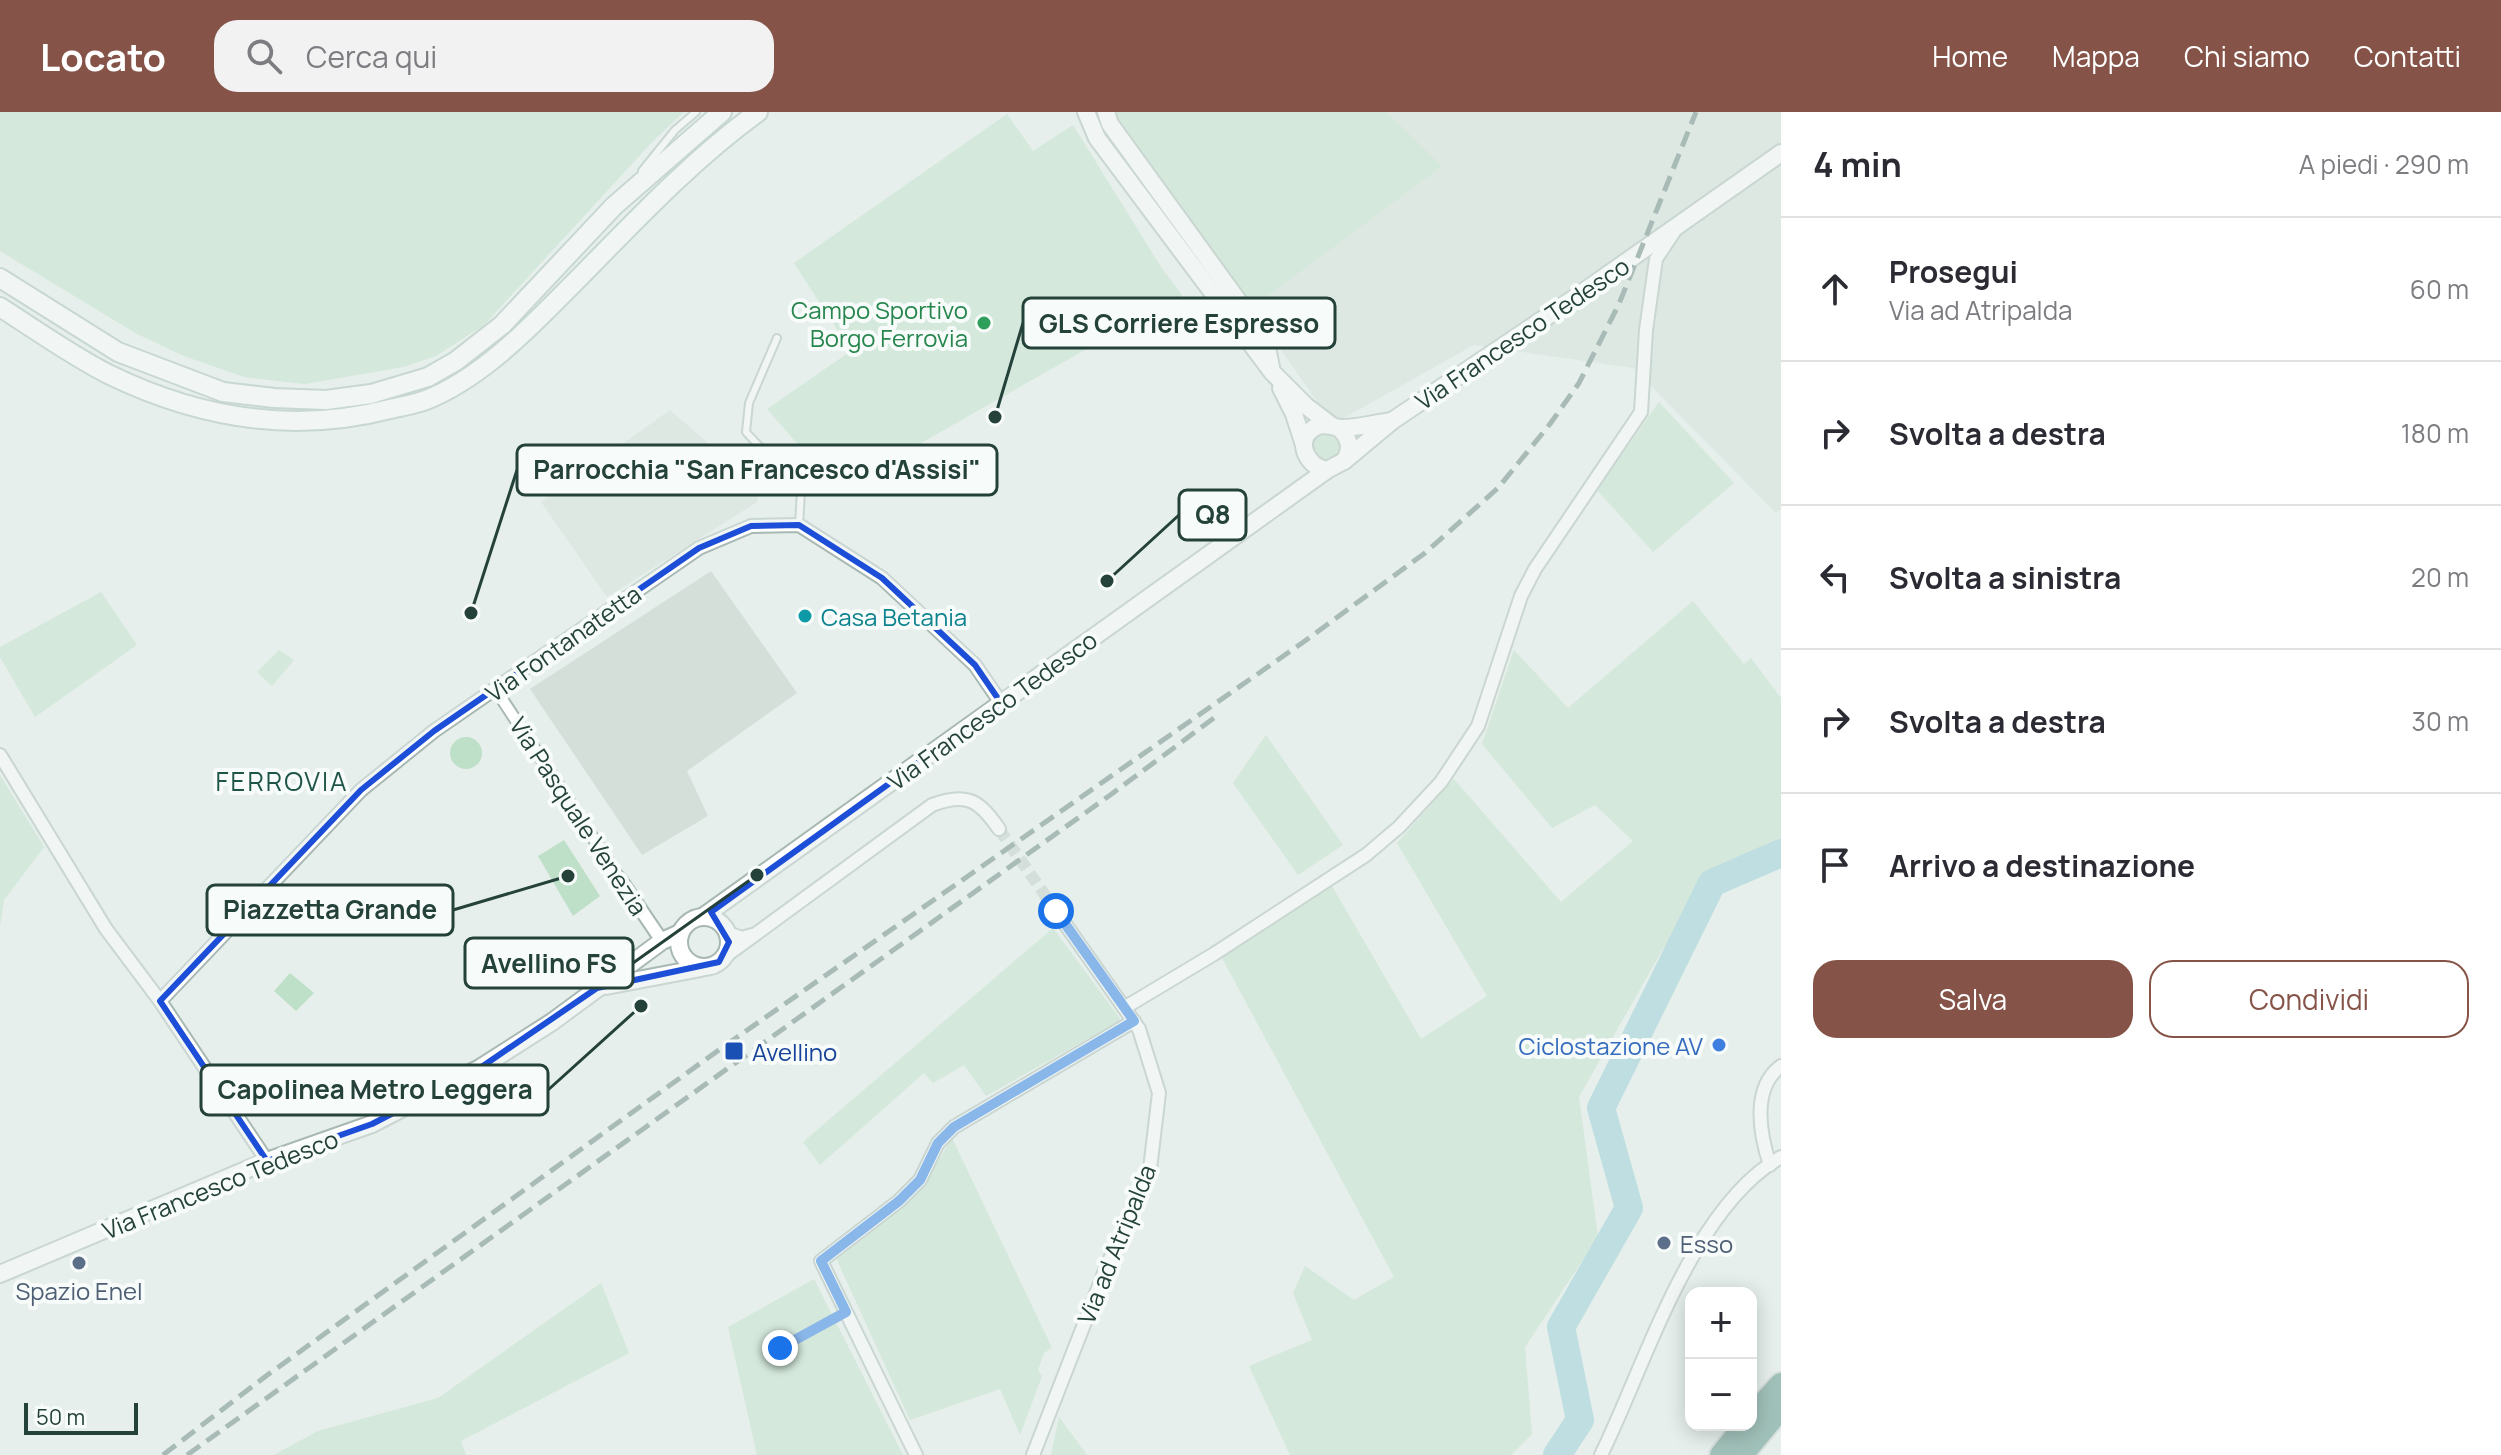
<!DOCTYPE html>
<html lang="it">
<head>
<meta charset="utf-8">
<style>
	:root { --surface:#fff; --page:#f2f2f3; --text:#2b2b33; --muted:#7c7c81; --line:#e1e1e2; --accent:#855347 }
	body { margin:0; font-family:Manrope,sans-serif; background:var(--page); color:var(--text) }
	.controls { position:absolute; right:24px; bottom:24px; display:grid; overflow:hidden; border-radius:16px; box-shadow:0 4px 20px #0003 }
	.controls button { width:72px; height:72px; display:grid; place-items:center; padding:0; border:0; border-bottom:2px solid var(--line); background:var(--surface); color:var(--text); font:40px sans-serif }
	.scale { position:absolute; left:24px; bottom:20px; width:114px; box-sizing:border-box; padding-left:8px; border:4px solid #24423a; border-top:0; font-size:22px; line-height:28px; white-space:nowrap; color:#24423a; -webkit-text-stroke:6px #f7fbf9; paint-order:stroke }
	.stop { position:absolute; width:24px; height:24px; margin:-18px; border:6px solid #1a73e8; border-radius:50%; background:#fff }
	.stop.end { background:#1a73e8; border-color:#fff; box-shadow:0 2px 8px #0008 }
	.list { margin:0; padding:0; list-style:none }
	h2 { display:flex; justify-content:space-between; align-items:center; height:104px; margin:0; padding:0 32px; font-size:34px }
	h2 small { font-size:26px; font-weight:400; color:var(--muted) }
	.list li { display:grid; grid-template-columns:52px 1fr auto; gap:24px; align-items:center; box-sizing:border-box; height:144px; padding:0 32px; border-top:2px solid var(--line) }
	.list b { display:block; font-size:30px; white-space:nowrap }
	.list p { margin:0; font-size:26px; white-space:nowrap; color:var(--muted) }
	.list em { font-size:26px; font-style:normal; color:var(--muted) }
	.actions { display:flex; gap:16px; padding:24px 32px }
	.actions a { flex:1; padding:18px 0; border:2px solid var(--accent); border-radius:24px; text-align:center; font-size:28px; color:var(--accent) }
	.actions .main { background:var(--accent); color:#fff }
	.icon { flex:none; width:44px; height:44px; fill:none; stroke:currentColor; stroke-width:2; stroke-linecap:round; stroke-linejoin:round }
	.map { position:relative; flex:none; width:1781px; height:1343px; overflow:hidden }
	header { display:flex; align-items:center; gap:48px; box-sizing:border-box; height:112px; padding:0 40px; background:var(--accent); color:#fff }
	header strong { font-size:38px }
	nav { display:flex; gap:44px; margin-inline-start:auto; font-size:28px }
	.search { width:560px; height:72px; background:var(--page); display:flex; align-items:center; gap:20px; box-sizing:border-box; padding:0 28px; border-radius:24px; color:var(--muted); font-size:30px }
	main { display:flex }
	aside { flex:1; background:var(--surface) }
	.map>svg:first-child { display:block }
	.built { fill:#d4dfda }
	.green { fill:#bfe0c8 }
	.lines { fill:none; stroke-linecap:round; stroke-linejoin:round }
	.river { stroke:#8ec9d4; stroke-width:28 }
	.minor-tunnel { stroke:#bfccc8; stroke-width:12; stroke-dasharray:12 6; stroke-linecap:butt }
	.service-casing { stroke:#a8b8b2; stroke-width:10 }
	.pedestrian-casing { stroke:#a8b8b2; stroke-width:14 }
	.minor-casing { stroke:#a8b8b2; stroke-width:16 }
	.tertiary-casing { stroke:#a8b8b2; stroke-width:20 }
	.secondary-casing { stroke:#a4bbb3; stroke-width:22 }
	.trunk-casing { stroke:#c2cac8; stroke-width:26 }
	.service { stroke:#fff; stroke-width:6 }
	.pedestrian { stroke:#fff; stroke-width:10 }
	.minor { stroke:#fff; stroke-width:12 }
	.tertiary { stroke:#fff; stroke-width:16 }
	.secondary { stroke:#fff; stroke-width:18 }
	.trunk { stroke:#4c8a7c; stroke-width:22 }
	.rail { stroke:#5f7d75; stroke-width:5; stroke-dasharray:16 8; stroke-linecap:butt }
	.route { stroke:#1a73e8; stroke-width:10 }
	.marked { fill:none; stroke:#1d4ed8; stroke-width:6; stroke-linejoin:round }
	.leisure-dot { fill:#2e9e5b; stroke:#f7fbf9; stroke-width:3 }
	.culture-dot { fill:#0f9aa8; stroke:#f7fbf9; stroke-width:3 }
	.shop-dot { fill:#3f7fe0; stroke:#f7fbf9; stroke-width:3 }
	.transit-dot { fill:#1a4fb4; stroke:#f7fbf9; stroke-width:3 }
	.service-dot { fill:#5c6f8a; stroke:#f7fbf9; stroke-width:3 }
	.labels { text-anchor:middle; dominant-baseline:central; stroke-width:8; stroke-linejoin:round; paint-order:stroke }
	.leisure-label { font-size:24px; fill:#27864d; stroke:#f7fbf9; text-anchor:end }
	.street-label { font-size:24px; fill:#24423a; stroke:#f7fbf9 }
	.culture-label { font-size:24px; fill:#0d838f; stroke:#f7fbf9; text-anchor:start }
	.shop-label { font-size:24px; fill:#366cbe; stroke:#f7fbf9; text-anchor:end }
	.transit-label { font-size:24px; fill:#164399; stroke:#f7fbf9; text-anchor:start }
	.service-label { font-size:24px; fill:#4e5e75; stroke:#f7fbf9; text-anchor:start }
	.neighbourhood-label { font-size:26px; letter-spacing:2px; fill:#1f5548; stroke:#f7fbf9 }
	.leader { fill:none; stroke:#24423a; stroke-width:3 }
	.callout-dot { fill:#24423a; stroke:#f7fbf9; stroke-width:3 }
	.callout { fill:#f7fbf9; stroke:#24423a; stroke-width:3 }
	.callout-label { font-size:26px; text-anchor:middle; font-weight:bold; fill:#24423a }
</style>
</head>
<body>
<header>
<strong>Locato</strong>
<div class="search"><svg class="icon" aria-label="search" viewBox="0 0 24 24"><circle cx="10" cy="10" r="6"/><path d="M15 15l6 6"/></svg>Cerca qui</div>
<nav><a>Home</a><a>Mappa</a><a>Chi siamo</a><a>Contatti</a></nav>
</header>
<main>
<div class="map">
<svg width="1781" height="1343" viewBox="0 0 1781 1343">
	<rect width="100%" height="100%" fill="#e6efeb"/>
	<!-- built -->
	<g class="built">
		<path d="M1113,0H1781V397L1776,401L1633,256L1474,233L1333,312Z"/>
		<path d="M670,298L759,376L757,390L607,485L541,390Z"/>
		<path d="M711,459L797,581L687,659L708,704L642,743L530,577Z"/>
	</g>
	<!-- green -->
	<g class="green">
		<path d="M0,0H684L653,29L484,213L436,244L403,255L305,272L244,265L184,244L137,222L0,139Z"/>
		<path d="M1113,0H1387L1442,54L1253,195Z"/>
		<path d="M1007,2L1033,39L1073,13L1161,155L1182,183L838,378L767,297L851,239L794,151Z"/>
		<path d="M1659,290L1734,371L1653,440L1597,378Z"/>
		<circle cx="1326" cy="335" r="13"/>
		<path d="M101,480L137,533L35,605L0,545V535Z"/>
		<path d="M1693,489L1744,552L1751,546L1781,586V729L1714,759L1660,842L1579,985L1598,1125L1525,1235L1532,1322L1511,1343H1290L1249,1254L1312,1228L1293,1181L1305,1154L1354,1188L1394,1165L1221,844L1332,774L1421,927L1487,884L1397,731L1454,667L1561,790L1633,729L1595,693L1552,716L1482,632L1514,538L1568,596Z"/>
		<path d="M279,538L294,548L272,574L257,560Z"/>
		<path d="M1266,623L1343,733L1298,763L1233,671Z"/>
		<circle cx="466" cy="641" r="16"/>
		<path d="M0,663L44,735L4,788L0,814Z"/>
		<path d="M564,728L600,784L573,804L538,744Z"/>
		<path d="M1053,816L1121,908L986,984L964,953L933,971L924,961L820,1053L803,1030Z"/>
		<path d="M290,861L314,881L296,899L274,879Z"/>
		<path d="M952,1026L1052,1236L1044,1241L1038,1258L1042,1264L1020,1323L1000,1277L910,1308L836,1146L898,1096L927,1068Z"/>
		<path d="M814,1167L903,1343H757L728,1215Z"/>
		<path d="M601,1171L629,1241L461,1329L466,1343H274L318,1319L438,1286Z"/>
		<path d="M1059,1305L1087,1343H1051Z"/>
	</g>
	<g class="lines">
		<!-- river -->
		<path class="river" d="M1557,1343L1580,1308L1561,1215L1629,1096L1601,996L1712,771L1781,741"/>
		<!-- minor-tunnel -->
		<path class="minor-tunnel" d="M999,717L1056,799"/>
		<!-- service casing -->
		<g class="service-casing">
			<g id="service">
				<path d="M642,59L675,18L696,0"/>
				<path d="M777,226L749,291L746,320L801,379L799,413"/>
				<path d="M780,1236L846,1200"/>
			</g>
		</g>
		<!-- pedestrian casing -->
		<g class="pedestrian-casing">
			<path id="pedestrian" d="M496,578L620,767"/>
		</g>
		<!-- minor casing -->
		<g class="minor-casing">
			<g id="minor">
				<path d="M0,643L106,817L160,889L267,1049"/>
				<path d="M620,767L662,829"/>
				<path d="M728,821L742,826L752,823"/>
				<path d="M723,846L932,693C967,680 979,688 999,717"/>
				<path d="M160,889L361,678L434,619L699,436L751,414L799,413L882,466L975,553L1001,591"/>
				<path d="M1124,896L1214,842L1366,743L1399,715L1441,670L1478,614L1521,484L1535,457L1641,300L1646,218L1656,147L1674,120"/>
				<path d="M1770,1053C1760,1023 1751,976 1781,954"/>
				<path d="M916,1343L821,1149L899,1089L920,1068L938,1031L954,1015L1134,909"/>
				<path d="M1033,1343L1106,1156L1150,1057L1159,981L1139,917L1056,799"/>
				<path d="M1601,1343C1645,1254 1691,1096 1781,1045"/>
			</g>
		</g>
		<!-- tertiary casing -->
		<g class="tertiary-casing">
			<g id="tertiary">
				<path d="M1086,0L1097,26L1272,260L1306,294L1331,313"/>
				<path d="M1106,0L1110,12L1265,226L1271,255"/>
				<path d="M1281,276L1294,302L1304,333"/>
				<path d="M1340,317C1350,327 1352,337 1344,349L1327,358C1305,355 1293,324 1318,314C1328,311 1334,316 1342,316C1358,316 1376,311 1392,309"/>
				<path d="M1344,349L1392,309L1576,185L1781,41"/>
				<path d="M704,804L1327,358"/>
				<circle cx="704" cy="830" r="25"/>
				<path d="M606,874L701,856"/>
				<path d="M0,1162L267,1049L372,1012L480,956L552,910L662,829L680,821"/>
			</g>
		</g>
		<!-- secondary casing -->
		<g class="secondary-casing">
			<g id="secondary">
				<path d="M0,166L118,240L223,280L274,286L326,288L371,282L428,265L456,249L502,213L614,94L722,0"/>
				<path d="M0,195C36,218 71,243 108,262C198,306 293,322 390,297C403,294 418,292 431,286C463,272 494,248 520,224C599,150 670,64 758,0"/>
			</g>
		</g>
		<!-- trunk casing -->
		<g class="trunk-casing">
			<g id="trunk">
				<path d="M1751,1305L1781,1272"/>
				<path d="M1721,1343L1745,1313"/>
				<path d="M1742,1343L1781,1296"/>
			</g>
		</g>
		<!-- service -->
		<use href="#service" class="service"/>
		<!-- pedestrian -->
		<use href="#pedestrian" class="pedestrian"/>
		<!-- minor -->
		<use href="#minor" class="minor"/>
		<!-- tertiary -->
		<use href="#tertiary" class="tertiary"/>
		<!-- secondary -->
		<use href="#secondary" class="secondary"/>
		<!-- trunk -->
		<use href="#trunk" class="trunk"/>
		<!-- rail -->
		<g class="rail">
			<path d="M163,1343L266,1264L723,935L1302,531L1425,441L1498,376L1550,312L1579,271L1619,192L1696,0"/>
			<path d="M187,1343L1113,681L1214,606"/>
		</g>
	</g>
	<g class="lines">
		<!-- route -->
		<path class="route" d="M780,1236L846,1200L821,1149L899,1089L920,1068L938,1031L954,1015L1134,909L1056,799"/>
	</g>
	<!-- marked area -->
	<path d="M0 0H1781V1343H0ZM799,413L882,466L975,553L1001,591L711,800L729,830L719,850L597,876L480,956L372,1012L267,1049L160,889L361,678L434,619L699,436L751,414Z" fill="#e6efeb" fill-opacity=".55" fill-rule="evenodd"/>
	<path class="marked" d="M799,413L882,466L975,553L1001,591L711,800L729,830L719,850L597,876L480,956L372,1012L267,1049L160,889L361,678L434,619L699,436L751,414Z"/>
	<!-- markers -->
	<circle class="leisure-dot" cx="984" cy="211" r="8"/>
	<circle class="culture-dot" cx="805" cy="504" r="8"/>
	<circle class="shop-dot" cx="1719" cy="933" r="8"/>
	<rect class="transit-dot" x="724" y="929" width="20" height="20" rx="4"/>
	<g class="service-dot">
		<circle cx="1664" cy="1131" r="8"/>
		<circle cx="79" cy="1151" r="8"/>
	</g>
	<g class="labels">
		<!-- leisure labels -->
		<g class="leisure-label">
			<text x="968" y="197">Campo Sportivo<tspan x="968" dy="28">Borgo Ferrovia</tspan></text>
		</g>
		<!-- street labels -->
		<g class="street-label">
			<text transform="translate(1522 221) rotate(-34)">Via Francesco Tedesco</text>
			<text transform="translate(563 531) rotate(-35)">Via Fontanatetta</text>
			<text transform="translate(992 598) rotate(-36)">Via Francesco Tedesco</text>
			<text transform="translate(579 704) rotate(57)">Via Pasquale Venezia</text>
			<text transform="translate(220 1072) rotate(-22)">Via Francesco Tedesco</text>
			<text transform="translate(1116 1132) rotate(-68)">Via ad Atripalda</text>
		</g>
		<!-- culture labels -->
		<g class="culture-label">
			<text x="821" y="504">Casa Betania</text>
		</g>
		<!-- shop labels -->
		<g class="shop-label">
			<text x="1703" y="933">Ciclostazione AV</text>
		</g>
		<!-- transit labels -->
		<g class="transit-label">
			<text x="752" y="939">Avellino</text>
		</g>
		<!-- service labels -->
		<g class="service-label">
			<text x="1680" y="1131">Esso</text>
			<text x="79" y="1178" text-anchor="middle">Spazio Enel</text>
		</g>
		<!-- neighbourhood labels -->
		<g class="neighbourhood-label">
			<text x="282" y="669">FERROVIA</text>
		</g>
	</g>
	<!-- callouts -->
	<path class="leader" d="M995 305L1023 211M471 501L517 358M1107 469L1179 403M568 764L453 798M757 763L633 851M641 894L548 978"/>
	<g class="callout-dot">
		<circle cx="995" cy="305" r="8"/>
		<circle cx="471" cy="501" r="8"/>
		<circle cx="1107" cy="469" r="8"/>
		<circle cx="568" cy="764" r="8"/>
		<circle cx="757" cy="763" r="8"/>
		<circle cx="641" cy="894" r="8"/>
	</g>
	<g class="callout">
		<rect x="1023" y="186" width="312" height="50" rx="8"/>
		<rect x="517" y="333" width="480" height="50" rx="8"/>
		<rect x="1179" y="378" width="67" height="50" rx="8"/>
		<rect x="207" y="773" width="246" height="50" rx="8"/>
		<rect x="465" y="826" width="168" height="50" rx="8"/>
		<rect x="201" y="953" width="347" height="50" rx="8"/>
	</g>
	<g class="callout-label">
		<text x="1179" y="221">GLS Corriere Espresso</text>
		<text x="757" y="367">Parrocchia "San Francesco d'Assisi"</text>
		<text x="1213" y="412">Q8</text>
		<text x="330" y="807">Piazzetta Grande</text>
		<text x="549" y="861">Avellino FS</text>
		<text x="375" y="987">Capolinea Metro Leggera</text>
	</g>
</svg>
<div class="controls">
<button>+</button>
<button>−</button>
</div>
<div class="scale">50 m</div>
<div class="stop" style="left:1056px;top:799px"></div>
<div class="stop end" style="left:780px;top:1236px"></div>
</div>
<aside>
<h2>4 min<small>A piedi · 290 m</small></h2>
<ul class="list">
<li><svg class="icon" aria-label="ahead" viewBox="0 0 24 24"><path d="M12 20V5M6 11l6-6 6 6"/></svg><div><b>Prosegui</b><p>Via ad Atripalda</p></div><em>60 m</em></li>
<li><svg class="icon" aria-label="right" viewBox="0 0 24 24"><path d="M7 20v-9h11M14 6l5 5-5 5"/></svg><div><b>Svolta a destra</b></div><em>180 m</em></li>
<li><svg class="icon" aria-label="left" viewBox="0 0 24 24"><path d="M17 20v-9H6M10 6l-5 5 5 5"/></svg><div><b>Svolta a sinistra</b></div><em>20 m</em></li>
<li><svg class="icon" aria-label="right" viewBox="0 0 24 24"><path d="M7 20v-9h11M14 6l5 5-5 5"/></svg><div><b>Svolta a destra</b></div><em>30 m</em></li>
<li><svg class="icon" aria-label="arrive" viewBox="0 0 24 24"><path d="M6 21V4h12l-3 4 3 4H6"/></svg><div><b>Arrivo a destinazione</b></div></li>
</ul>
<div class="actions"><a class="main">Salva</a><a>Condividi</a></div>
</aside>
</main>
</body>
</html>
